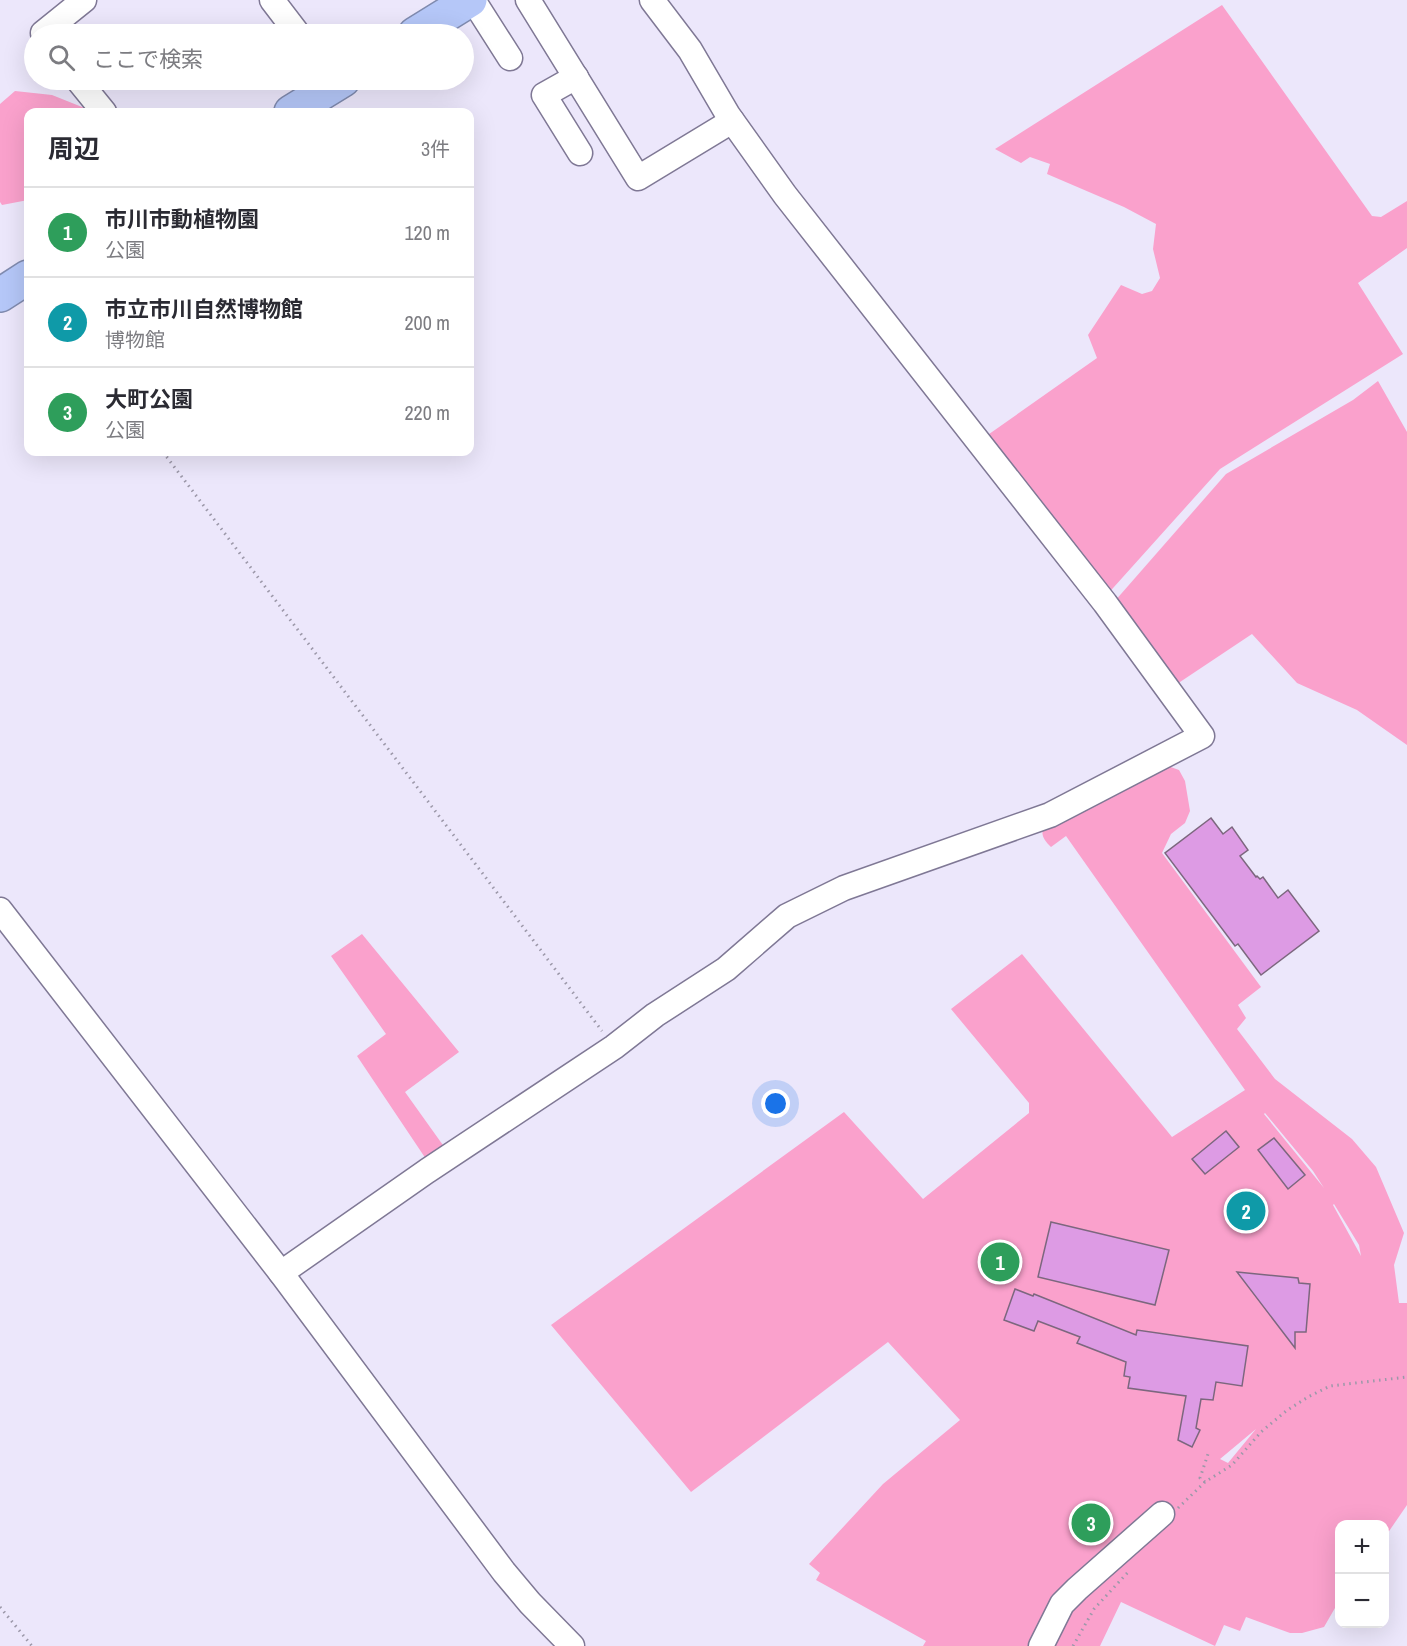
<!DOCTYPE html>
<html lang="ja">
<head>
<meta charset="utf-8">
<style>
	:root { --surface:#fff; --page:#f7f7f7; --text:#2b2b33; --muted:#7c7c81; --line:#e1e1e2; --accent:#9a661d }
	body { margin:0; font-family:"Archivo Narrow","Noto Sans JP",sans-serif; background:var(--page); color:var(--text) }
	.controls { position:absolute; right:18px; bottom:18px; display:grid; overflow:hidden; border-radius:12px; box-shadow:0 6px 24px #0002 }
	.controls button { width:54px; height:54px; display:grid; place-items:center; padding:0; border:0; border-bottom:2px solid var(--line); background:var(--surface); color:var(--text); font:30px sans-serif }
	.you { position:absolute; left:776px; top:1104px; width:21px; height:21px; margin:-15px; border:4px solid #fff; border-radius:50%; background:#1a73e8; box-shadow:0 0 0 9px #1a73e833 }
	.badge { display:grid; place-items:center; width:39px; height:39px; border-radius:50%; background:var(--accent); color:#fff; font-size:20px; font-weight:700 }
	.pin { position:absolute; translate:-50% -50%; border:3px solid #fff; box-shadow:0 2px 6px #0006 }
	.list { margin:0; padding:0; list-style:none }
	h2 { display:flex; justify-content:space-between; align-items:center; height:78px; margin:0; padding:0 24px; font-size:26px }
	h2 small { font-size:20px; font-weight:400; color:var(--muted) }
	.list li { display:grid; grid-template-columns:39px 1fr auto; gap:18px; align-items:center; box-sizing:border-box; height:90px; padding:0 24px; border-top:2px solid var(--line) }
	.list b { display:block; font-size:22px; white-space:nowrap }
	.list p { margin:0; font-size:20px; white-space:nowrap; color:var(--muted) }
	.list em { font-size:20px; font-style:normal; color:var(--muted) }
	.icon { flex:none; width:33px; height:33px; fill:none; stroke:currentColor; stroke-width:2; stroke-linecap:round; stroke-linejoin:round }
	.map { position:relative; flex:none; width:1407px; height:1646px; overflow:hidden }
	.search { position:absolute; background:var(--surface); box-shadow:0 6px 24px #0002; left:24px; top:24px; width:450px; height:66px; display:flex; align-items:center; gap:15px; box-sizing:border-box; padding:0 21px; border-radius:33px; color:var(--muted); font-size:22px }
	.panel { position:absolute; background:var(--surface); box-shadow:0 6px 24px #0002; left:24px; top:108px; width:450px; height:348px; border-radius:12px }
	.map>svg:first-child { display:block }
	.green { fill:#faa1cc; fill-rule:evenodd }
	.building { fill:#dd9be4; stroke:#7c677e; stroke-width:1.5 }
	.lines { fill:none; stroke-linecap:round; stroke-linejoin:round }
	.minor-casing { stroke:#7f7895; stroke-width:27 }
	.highway-casing { stroke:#808baf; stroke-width:36 }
	.path { stroke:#9c98a9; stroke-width:3; stroke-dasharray:1.5 4.5; stroke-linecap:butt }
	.minor { stroke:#fff; stroke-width:24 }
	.highway { stroke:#b5c7f8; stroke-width:33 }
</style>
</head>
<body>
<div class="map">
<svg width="1407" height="1646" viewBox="0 0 1407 1646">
	<rect width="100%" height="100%" fill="#ece7fb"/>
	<!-- green -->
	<g class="green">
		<path d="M1222,5L1372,216L1381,217L1407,201V248L1358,283L1403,354L1220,469L1105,597L982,439L1097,358L1088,335L1121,285L1142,294L1152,291L1160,278L1153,249L1156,224L1124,207L1047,174L1050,164L1030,157L1021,163L995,149Z"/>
		<path d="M15,91L52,95L87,109L90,112H28V200L2,205L0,202V104Z"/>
		<path d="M1378,381L1407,432V745L1357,710L1297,683L1252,634L1174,686L1114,602L1226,474L1353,400Z"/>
		<path d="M1165,765L1179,770L1185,781L1190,811L1185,823L1171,834L1162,853L1261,987L1238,1005L1246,1018L1237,1029L1275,1079L1352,1139L1376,1167L1404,1233L1394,1265L1399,1303H1407V1505L1385,1537L1384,1524H1340L1339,1601L1324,1627L1302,1633H1290L1246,1617L1240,1631L1224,1625L1215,1646L1121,1602L1100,1646H923L926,1641L816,1580L820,1573L809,1564L883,1484L960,1420L888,1342L691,1492L551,1325L844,1112L923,1199L1029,1113V1103L951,1009L1022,954L1172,1137L1245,1090L1066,836L1051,847C1044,840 1041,836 1043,827ZM1265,1113L1313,1171L1324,1188L1264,1114ZM1334,1204L1359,1245L1361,1256L1333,1205ZM1256,1429L1228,1463L1220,1459Z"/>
		<path d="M362,934L459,1052L405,1092L445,1148L428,1162L357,1056L386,1034L331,956Z"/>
	</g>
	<!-- building -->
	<g class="building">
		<path d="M1211,818L1223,834L1232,827L1248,850L1240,856L1256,877L1257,876L1260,879L1263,877L1278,898L1288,890L1319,931L1261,975L1238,944L1235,946L1165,853Z"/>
		<path d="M1226,1131L1239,1147L1205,1174L1192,1159Z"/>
		<path d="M1274,1138L1305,1175L1288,1189L1258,1150Z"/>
		<path d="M1051,1222L1169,1250L1155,1305L1038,1277Z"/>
		<path d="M1237,1272L1298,1278L1299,1283L1310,1284L1306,1332H1295V1348Z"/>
		<path d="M1015,1289L1033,1296L1034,1294L1136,1335L1137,1330L1248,1346L1242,1386L1216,1382L1213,1400L1201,1399L1196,1428L1200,1430L1192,1447L1178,1440L1186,1396L1128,1388L1130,1377L1124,1376L1126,1362L1077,1343L1080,1337L1038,1321L1034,1331L1004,1320Z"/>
	</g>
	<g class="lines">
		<!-- minor casing -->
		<g class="minor-casing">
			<g id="minor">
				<path d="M272,0L298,34"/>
				<path d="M473,0L510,58"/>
				<path d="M528,0L638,178L732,121"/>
				<path d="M44,34L43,33L84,0"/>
				<path d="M576,77L544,95L580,153"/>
				<path d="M78,80L104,112"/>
				<path d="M0,910L281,1273L504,1572L530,1603L572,1646"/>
				<path d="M281,1273L427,1171L614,1047L655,1015L726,969L787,916L844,888L1050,815L1202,736L1105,603L785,195L728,115L690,50L652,0"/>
				<path d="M1041,1646L1062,1604L1077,1589L1162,1514"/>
			</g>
		</g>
		<!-- highway casing -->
		<g class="highway-casing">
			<g id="highway">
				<path d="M415,34L470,0"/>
				<path d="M291,112L343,80"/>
				<path d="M0,295L28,277"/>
			</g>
		</g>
		<!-- path -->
		<g class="path">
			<path d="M163,452L602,1031"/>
			<path d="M1205,1482L1200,1478L1208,1454"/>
			<path d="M1178,1508L1205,1482L1232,1465L1261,1432L1286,1411L1308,1397L1330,1386L1407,1377"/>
			<path d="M0,1607L32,1646"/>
			<path d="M1073,1646L1094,1609L1130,1570"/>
		</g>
		<!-- minor -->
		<use href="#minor" class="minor"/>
		<!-- highway -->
		<use href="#highway" class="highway"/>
	</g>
</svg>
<div class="controls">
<button>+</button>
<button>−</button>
</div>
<div class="you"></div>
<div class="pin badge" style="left:1000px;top:1262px;background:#2e9e5b">1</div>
<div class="pin badge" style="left:1246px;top:1211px;background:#0f9aa8">2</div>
<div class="pin badge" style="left:1091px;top:1523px;background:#2e9e5b">3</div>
<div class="search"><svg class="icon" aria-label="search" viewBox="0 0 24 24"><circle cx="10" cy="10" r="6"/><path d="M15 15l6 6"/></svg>ここで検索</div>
<section class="panel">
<h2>周辺<small>3件</small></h2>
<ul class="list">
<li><span class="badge" style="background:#2e9e5b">1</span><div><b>市川市動植物園</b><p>公園</p></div><em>120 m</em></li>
<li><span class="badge" style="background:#0f9aa8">2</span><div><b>市立市川自然博物館</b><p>博物館</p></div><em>200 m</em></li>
<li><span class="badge" style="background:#2e9e5b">3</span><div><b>大町公園</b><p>公園</p></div><em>220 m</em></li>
</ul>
</section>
</div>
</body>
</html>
